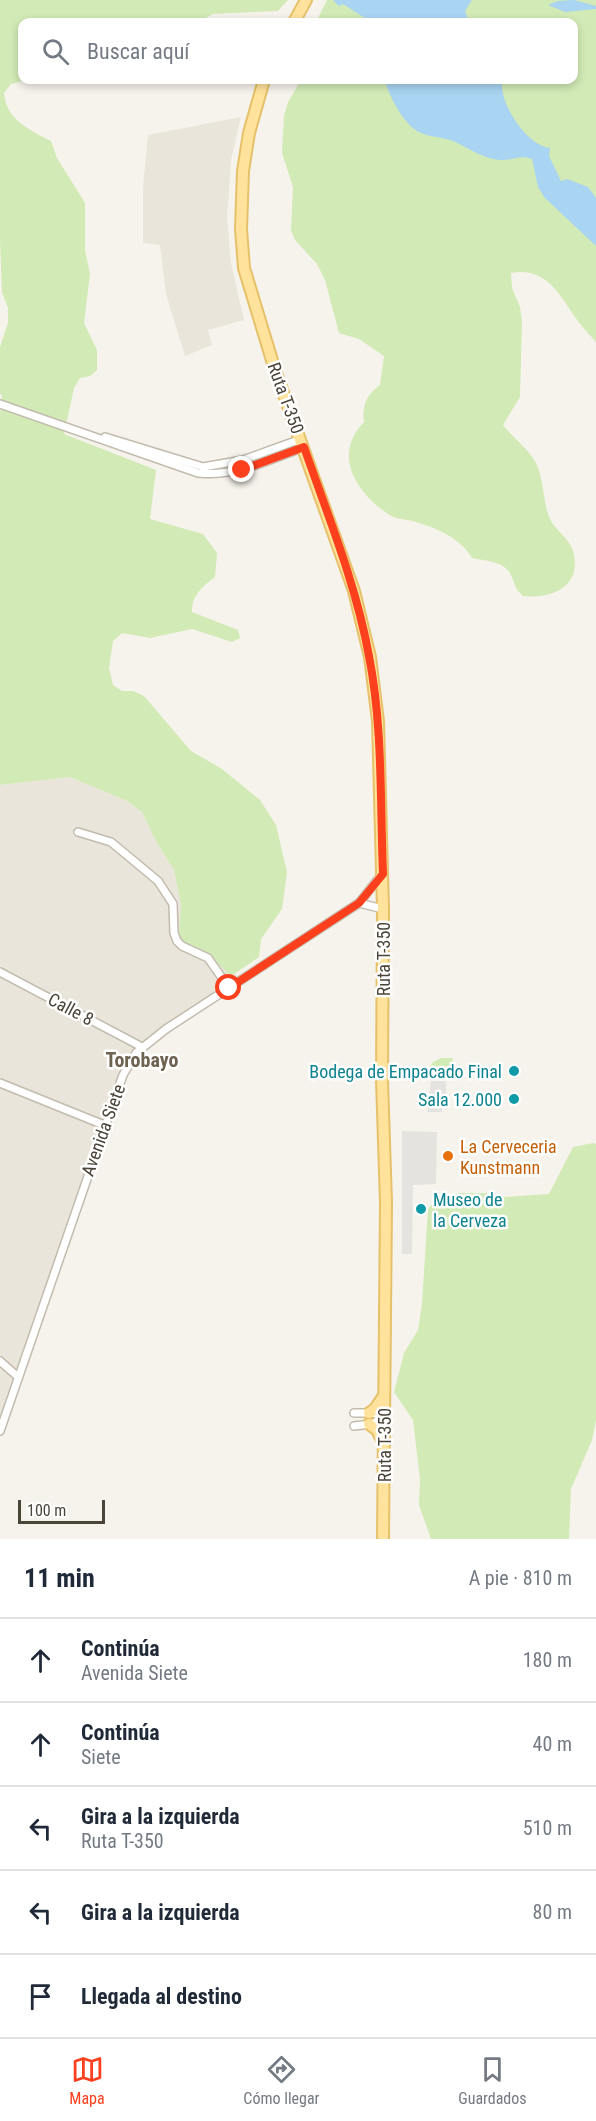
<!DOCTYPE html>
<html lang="es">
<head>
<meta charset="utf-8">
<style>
	:root { --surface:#fff; --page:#f6f6f7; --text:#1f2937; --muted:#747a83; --line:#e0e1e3; --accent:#fc3f1d }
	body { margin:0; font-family:"Roboto Condensed",sans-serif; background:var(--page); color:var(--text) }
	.scale { position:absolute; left:18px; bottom:15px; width:87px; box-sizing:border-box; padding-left:6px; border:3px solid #4b4439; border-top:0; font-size:16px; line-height:21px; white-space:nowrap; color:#4b4439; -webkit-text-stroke:4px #fff; paint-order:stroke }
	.stop { position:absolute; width:18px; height:18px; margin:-14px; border:4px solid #fc3f1d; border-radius:50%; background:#fff }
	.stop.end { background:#fc3f1d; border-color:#fff; box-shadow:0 2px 6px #0008 }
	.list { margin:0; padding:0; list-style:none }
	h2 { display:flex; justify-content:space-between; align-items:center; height:78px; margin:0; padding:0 24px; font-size:26px }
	h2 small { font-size:20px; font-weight:400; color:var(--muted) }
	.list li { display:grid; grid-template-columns:39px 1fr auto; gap:18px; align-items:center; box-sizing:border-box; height:84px; padding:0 24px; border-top:2px solid var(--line) }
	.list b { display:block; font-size:22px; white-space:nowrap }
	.list p { margin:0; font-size:20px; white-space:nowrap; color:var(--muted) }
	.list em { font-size:20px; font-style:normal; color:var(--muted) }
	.icon { flex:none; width:33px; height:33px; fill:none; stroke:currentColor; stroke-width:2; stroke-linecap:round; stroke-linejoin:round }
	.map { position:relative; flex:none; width:596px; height:1539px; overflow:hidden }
	.search { position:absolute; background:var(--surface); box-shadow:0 3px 9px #0003; left:18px; right:18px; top:18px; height:66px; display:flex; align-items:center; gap:15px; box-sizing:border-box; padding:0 21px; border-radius:12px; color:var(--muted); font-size:22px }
	.sheet { height:498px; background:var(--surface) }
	nav { display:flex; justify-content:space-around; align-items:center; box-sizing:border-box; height:84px; border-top:2px solid var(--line); background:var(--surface); font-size:16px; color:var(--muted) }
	nav a { display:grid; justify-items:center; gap:3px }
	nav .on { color:var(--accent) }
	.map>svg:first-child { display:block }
	.residential { fill:#eae5da }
	.green { fill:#d2eab5 }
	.parking { fill:#e5e3e0 }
	.water { fill:#a9d4f2 }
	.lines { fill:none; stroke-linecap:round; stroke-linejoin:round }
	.minor-casing { stroke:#c2bbae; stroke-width:10 }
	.primary-casing { stroke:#e6c16a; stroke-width:14 }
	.minor { stroke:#fff; stroke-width:7 }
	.primary { stroke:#ffe39c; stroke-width:10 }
	.route { stroke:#fc3f1d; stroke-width:8 }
	.culture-dot { fill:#0f9aa8; stroke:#fff; stroke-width:2 }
	.food-dot { fill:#e8710a; stroke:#fff; stroke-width:2 }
	.labels { text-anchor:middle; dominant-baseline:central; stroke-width:5; stroke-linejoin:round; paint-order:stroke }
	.street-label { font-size:18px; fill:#4b4439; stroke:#fff }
	.culture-label { font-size:18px; fill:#0d838f; stroke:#fff; text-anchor:end }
	.food-label { font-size:18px; fill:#c56008; stroke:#fff; text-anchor:start }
	.neighbourhood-label { font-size:20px; font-weight:bold; fill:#6e6250; stroke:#fff }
</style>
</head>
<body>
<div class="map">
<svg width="596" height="1539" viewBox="0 0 596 1539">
	<rect width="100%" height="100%" fill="#f6f3ec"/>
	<!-- residential -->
	<g class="residential">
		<path d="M241,117L231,160L227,218L231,263L244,320L208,330L212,345L185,356L166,294L160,245L143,243V187L148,135Z"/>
		<path d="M70,777L127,801L142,812L157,843L174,870L212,956L239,977L144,1042L126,1061L0,1422V785Z"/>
	</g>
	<!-- green -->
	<g class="green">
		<path d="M0,0H288L278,11L213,14L198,22H22V80H25L11,84L4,93C6,119 29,130 51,141L57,158L85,203V250L90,274L84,323L97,350V370L90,376L80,378L74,388L64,434L156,470L150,519L203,534L217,553L215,577C202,587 192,595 192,612L238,630L240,638L232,642L192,629L150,638L122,633L113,641L109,668L113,685L122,691H133L144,696L191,751L222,769L260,800L276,825L287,872L282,909L261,939L259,957L231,976L206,952L183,941L179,936L181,904L174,870L157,843L142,812L127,801L70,777L0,785V414L2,395L0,394V347L8,323V308L2,292L0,239Z"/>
		<path d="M327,0H596V342C589,334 581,326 575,317C558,292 545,267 511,273L512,288L520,307L522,321L520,397L503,425C513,438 528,448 536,463C545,482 542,503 551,521C557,531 570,540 573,551C583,587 551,599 523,596C515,589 515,584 511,575C505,561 485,561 472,558C461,539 439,529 419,523C409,519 397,520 388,514C356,492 332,455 364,422C362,406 366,395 380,385L384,356L359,339L339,333L325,280L317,264L295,240L291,230L293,187L282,153L284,116L288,102L301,80H574V22H316Z"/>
		<path d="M441,1058H453L452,1073H426L433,1062Z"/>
		<path d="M593,1143L596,1144V1420L592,1440L571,1489L569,1539H431L419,1505L420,1479L413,1420L394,1392L404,1353L418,1330L422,1304L428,1209L437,1198L459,1193H495L505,1197L549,1194L573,1147Z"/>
	</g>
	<!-- parking -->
	<g class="parking">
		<path d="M431,1081H446V1106H442V1112H427Z"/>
		<path d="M402,1131L437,1132L436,1184L413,1185L412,1254H402Z"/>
	</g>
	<!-- water -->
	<g class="water">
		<path d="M333,0H472L465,11L469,22H371L343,4L339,6Z"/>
		<path d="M574,0L596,6V9L565,12L548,5L558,1Z"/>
		<path d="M385,80H502C499,103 526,145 550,148L549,156L561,181L567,179L588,187L596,198V246L545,198L538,187L532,159C519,154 512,161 500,160C481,158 469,148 453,141C443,137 430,137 421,133C404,126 389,96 385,80Z"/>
	</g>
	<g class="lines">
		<!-- minor casing -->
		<g class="minor-casing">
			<g id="minor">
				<path d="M0,404L198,473C236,477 269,460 304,447"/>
				<path d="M105,437L203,467L243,460L301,439"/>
				<path d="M78,832L111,842L158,881L173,904L174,933L177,941L182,946L208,958L229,988"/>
				<path d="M359,903L383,909"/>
				<path d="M0,972L142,1047"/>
				<path d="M0,1083L104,1125"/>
				<path d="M0,1361L17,1376"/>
				<path d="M354,1413H373L384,1417"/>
				<path d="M354,1426L372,1424L384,1417"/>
				<path d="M0,1431L123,1075L136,1053L166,1029L359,903L382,874"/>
			</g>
		</g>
		<!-- primary casing -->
		<g class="primary-casing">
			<g id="primary">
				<path d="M294,22L306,0"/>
				<path d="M264,80L249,133L243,171L241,229L244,268L274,367L354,591L370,657L378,721L383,909L382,1080L386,1203L383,1539"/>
				<path d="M369,1413L375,1409L383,1397"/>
				<path d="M369,1424L377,1430L383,1442"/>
			</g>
		</g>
		<!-- minor -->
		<use href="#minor" class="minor"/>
		<!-- primary -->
		<use href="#primary" class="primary"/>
	</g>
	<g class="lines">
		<!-- route -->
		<path class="route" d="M229,988L359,903L383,874C380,802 383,727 369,656C356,584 328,516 304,447L242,470"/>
	</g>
	<!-- markers -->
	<g class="culture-dot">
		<circle cx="514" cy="1071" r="6"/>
		<circle cx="514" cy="1099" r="6"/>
		<circle cx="421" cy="1209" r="6"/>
	</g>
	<circle class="food-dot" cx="448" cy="1156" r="6"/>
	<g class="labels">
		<!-- street labels -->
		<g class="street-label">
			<text transform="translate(286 398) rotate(70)">Ruta T-350</text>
			<text transform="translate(383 959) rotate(-90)">Ruta T-350</text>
			<text transform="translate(71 1009) rotate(28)">Calle 8</text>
			<text transform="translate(103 1130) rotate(-70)">Avenida Siete</text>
			<text transform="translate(384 1445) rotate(-90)">Ruta T-350</text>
		</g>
		<!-- culture labels -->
		<g class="culture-label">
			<text x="502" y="1071">Bodega de Empacado Final</text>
			<text x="502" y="1099">Sala 12.000</text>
			<text x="433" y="1199" text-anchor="start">Museo de<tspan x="433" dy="21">la Cerveza</tspan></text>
		</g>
		<!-- food labels -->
		<g class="food-label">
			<text x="460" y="1146">La Cerveceria<tspan x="460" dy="21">Kunstmann</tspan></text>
		</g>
		<!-- neighbourhood labels -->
		<g class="neighbourhood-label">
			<text x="142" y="1060">Torobayo</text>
		</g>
	</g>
</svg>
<div class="scale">100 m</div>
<div class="stop" style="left:229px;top:988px"></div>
<div class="stop end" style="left:242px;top:470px"></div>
<div class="search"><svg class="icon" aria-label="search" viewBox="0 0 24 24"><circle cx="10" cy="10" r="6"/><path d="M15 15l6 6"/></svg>Buscar aquí</div>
</div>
<section class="sheet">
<h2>11 min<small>A pie · 810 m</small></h2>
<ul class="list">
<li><svg class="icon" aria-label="ahead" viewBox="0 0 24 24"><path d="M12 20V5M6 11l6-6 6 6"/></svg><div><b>Continúa</b><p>Avenida Siete</p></div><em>180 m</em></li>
<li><svg class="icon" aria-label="ahead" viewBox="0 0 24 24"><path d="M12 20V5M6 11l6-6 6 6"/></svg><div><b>Continúa</b><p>Siete</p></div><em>40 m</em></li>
<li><svg class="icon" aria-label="left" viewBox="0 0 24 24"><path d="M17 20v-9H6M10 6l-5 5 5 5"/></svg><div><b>Gira a la izquierda</b><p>Ruta T-350</p></div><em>510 m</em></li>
<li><svg class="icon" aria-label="left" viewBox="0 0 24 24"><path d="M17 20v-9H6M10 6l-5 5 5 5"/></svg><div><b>Gira a la izquierda</b></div><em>80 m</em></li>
<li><svg class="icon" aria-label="arrive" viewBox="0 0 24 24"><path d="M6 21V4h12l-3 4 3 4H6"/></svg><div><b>Llegada al destino</b></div></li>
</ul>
</section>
<nav>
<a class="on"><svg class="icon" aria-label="map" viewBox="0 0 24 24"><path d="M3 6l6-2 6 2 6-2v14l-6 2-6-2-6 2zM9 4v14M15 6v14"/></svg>Mapa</a>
<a><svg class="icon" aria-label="directions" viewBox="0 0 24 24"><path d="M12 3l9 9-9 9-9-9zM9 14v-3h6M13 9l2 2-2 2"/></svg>Cómo llegar</a>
<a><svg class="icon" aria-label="saved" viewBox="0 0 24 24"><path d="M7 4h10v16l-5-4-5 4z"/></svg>Guardados</a>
</nav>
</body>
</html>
